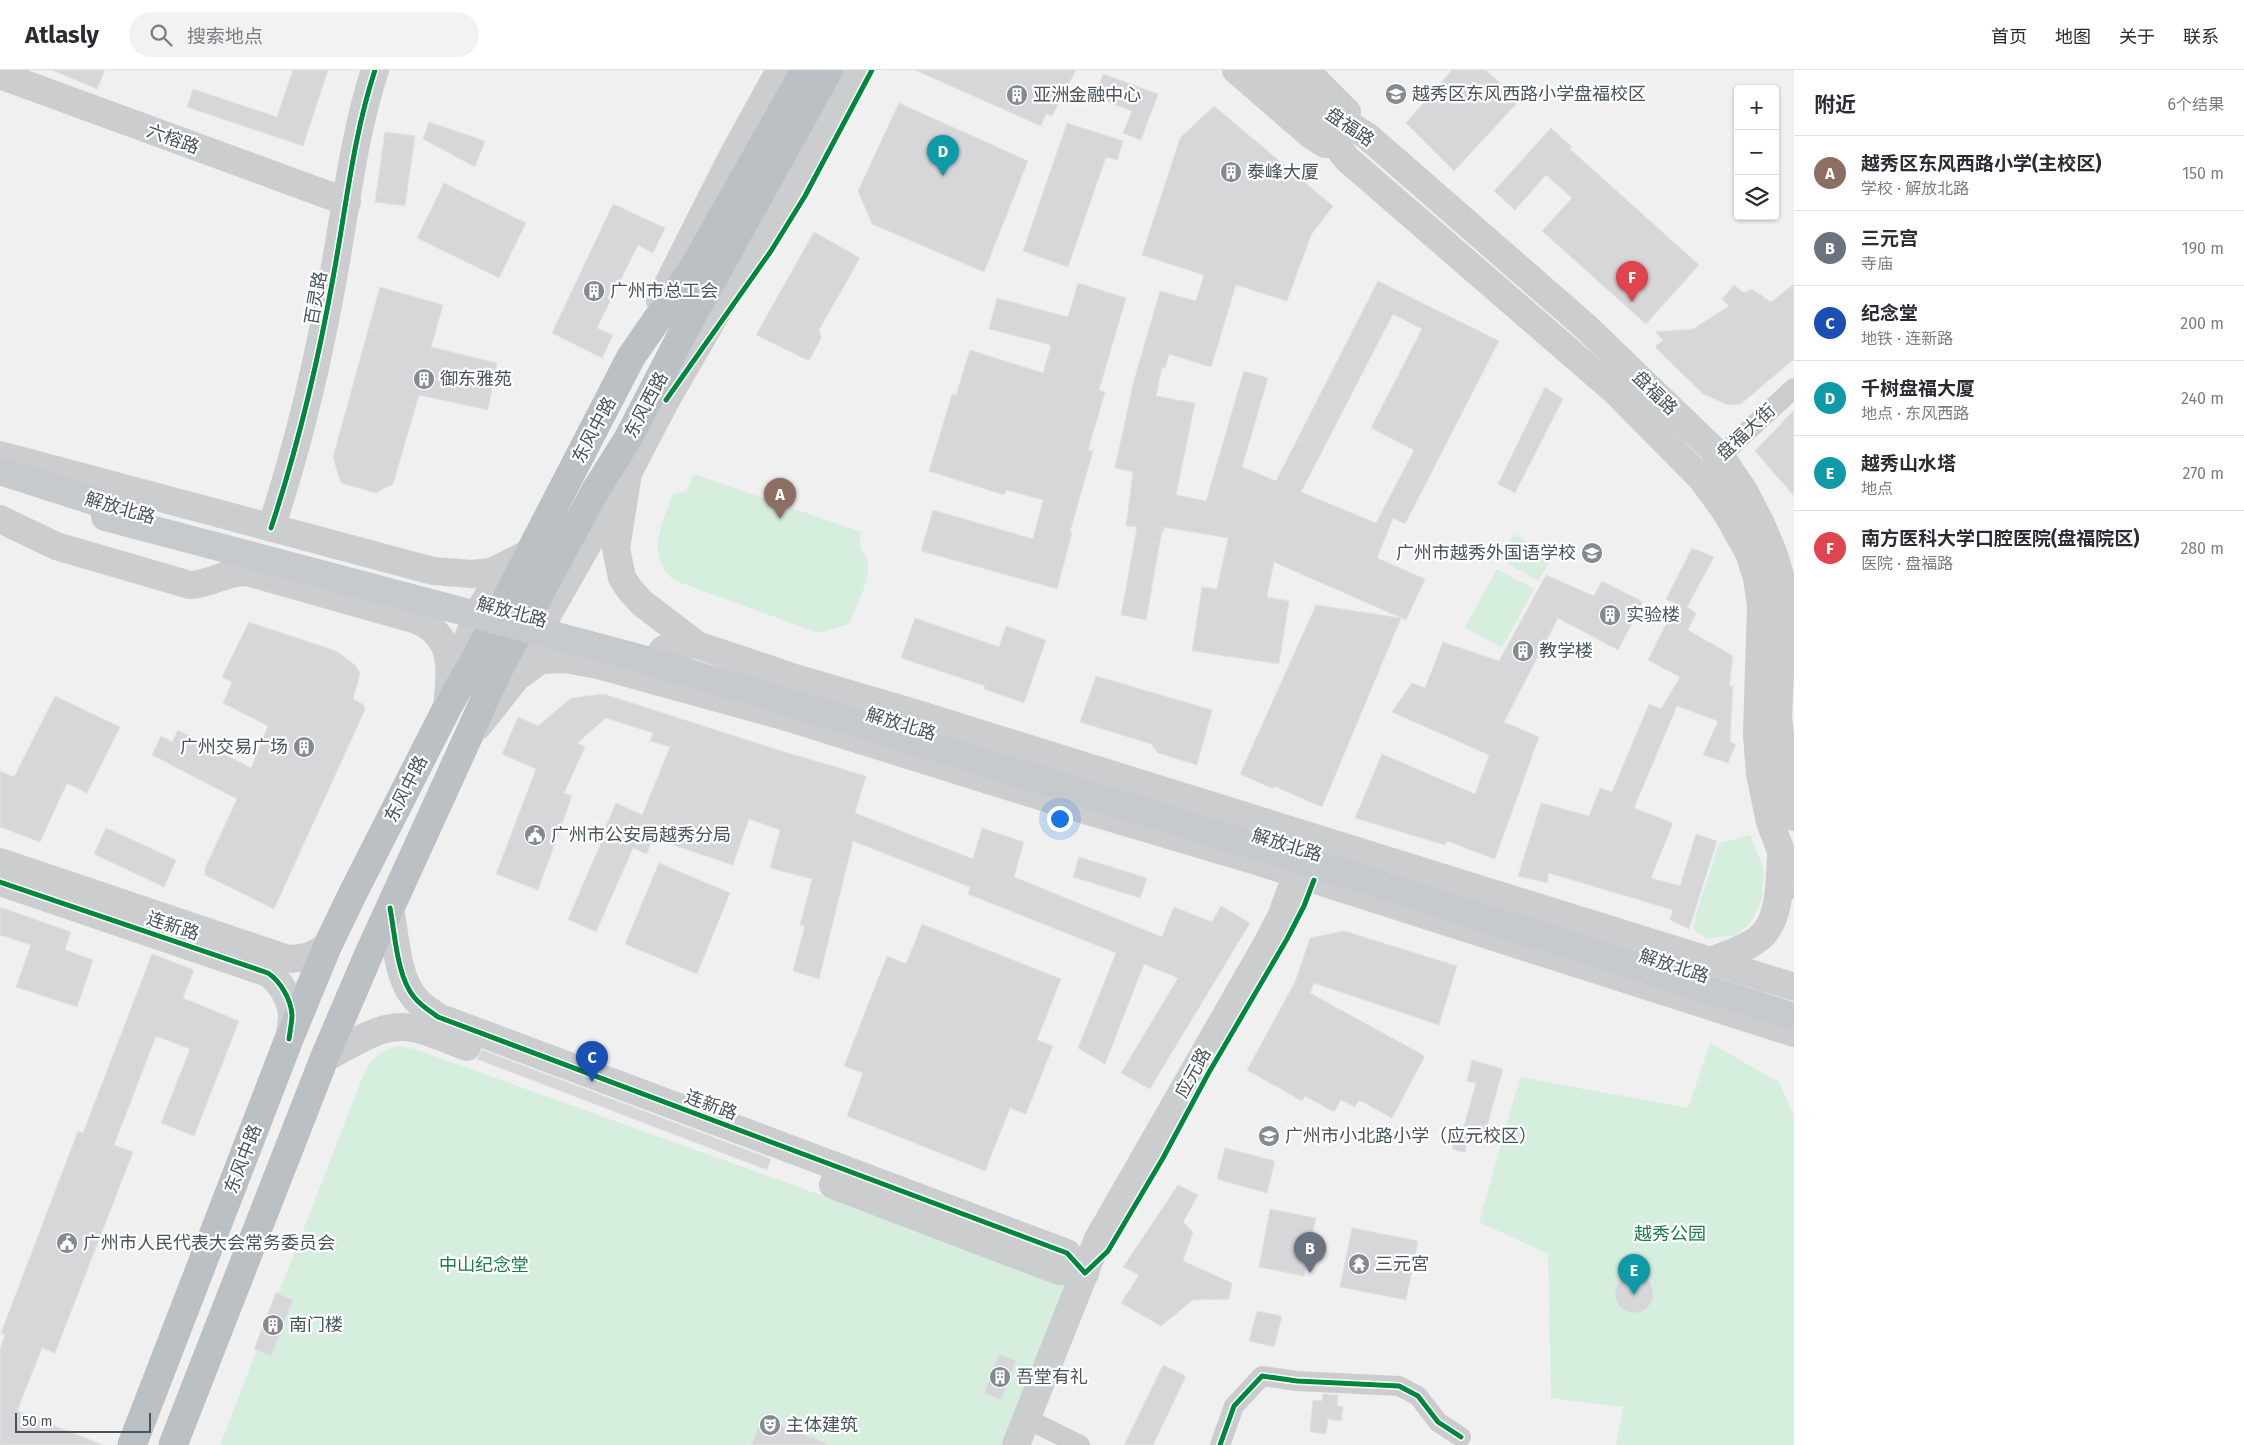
<!DOCTYPE html>
<html lang="zh">
<head>
<meta charset="utf-8">
<style>
	:root { --surface:#fff; --page:#f2f2f3; --text:#2b2b33; --muted:#7c7c81; --line:#e1e1e2; --accent:#838a90 }
	body { margin:0; font-family:"Fira Sans","Noto Sans SC",sans-serif; background:var(--page); color:var(--text) }
	.controls { position:absolute; right:15px; top:15px; display:grid; overflow:hidden; border-radius:5px; box-shadow:0 1px 4px #0004 }
	.controls button { width:45px; height:45px; display:grid; place-items:center; padding:0; border:0; border-bottom:1px solid var(--line); background:var(--surface); color:var(--text); font:25px sans-serif }
	.scale { position:absolute; left:15px; bottom:12px; width:136px; box-sizing:border-box; padding-left:5px; border:2px solid #48535c; border-top:0; font-size:14px; line-height:18px; white-space:nowrap; color:#48535c; -webkit-text-stroke:4px #fff; paint-order:stroke }
	.you { position:absolute; left:1059px; top:748px; width:18px; height:18px; margin:-12px; border:4px solid #fff; border-radius:50%; background:#1a73e8; box-shadow:0 0 0 8px #1a73e833 }
	.badge { display:grid; place-items:center; width:32px; height:32px; border-radius:50%; background:var(--accent); color:#fff; font-size:16px; font-weight:700 }
	.pin { position:absolute; translate:-50% -41px; filter:drop-shadow(0 1px 2px #0008) }
	.pin::after { content:''; position:absolute; top:26px; width:18px; height:15px; background:inherit; clip-path:polygon(0 0,100% 0,50% 100%) }
	.list { margin:0; padding:0; list-style:none }
	h2 { display:flex; justify-content:space-between; align-items:center; height:65px; margin:0; padding:0 20px; font-size:21px }
	h2 small { font-size:16px; font-weight:400; color:var(--muted) }
	.list li { display:grid; grid-template-columns:32px 1fr auto; gap:15px; align-items:center; box-sizing:border-box; height:75px; padding:0 20px; border-top:1px solid var(--line) }
	.list b { display:block; font-size:19px; white-space:nowrap }
	.list p { margin:0; font-size:16px; white-space:nowrap; color:var(--muted) }
	.list em { font-size:16px; font-style:normal; color:var(--muted) }
	.icon { flex:none; width:28px; height:28px; fill:none; stroke:currentColor; stroke-width:2; stroke-linecap:round; stroke-linejoin:round }
	.map { position:relative; flex:none; width:1794px; height:1375px; overflow:hidden }
	header { display:flex; align-items:center; gap:30px; box-sizing:border-box; height:70px; padding:0 25px; background:var(--surface); border-bottom:1px solid var(--line) }
	header strong { font-size:24px }
	nav { display:flex; gap:28px; margin-inline-start:auto; font-size:18px }
	.search { width:350px; height:45px; background:var(--page); display:flex; align-items:center; gap:12px; box-sizing:border-box; padding:0 18px; border-radius:28px; color:var(--muted); font-size:19px }
	main { display:flex }
	aside { flex:1; background:var(--surface) }
	.map>svg:first-child { display:block }
	.green { fill:#d6eede }
	.building { fill:#d7d7d9; stroke:#e2e2e3; fill-rule:evenodd }
	.lines { fill:none; stroke-linecap:round; stroke-linejoin:round }
	.highway-casing { stroke:#b6babf; stroke-width:29 }
	.street { stroke:#caccce; stroke-width:20 }
	.secondary { stroke:#cbcdcf; stroke-width:28 }
	.primary { stroke:#c6cacc; stroke-width:28 }
	.highway { stroke:#bbc0c5; stroke-width:28 }
	.primary-bridge { stroke:#c6cacc; stroke-width:28 }
	.cycleway-casing { stroke:#fff; stroke-width:8 }
	.cycleway { stroke:#00873e; stroke-width:5 }
	.labels { text-anchor:middle; dominant-baseline:central; stroke-width:4.5; stroke-linejoin:round; paint-order:stroke }
	.poi-label { font-size:18px; fill:#48535c; stroke:#fff; text-anchor:start }
	.street-label { font-size:18px; fill:#48535c; stroke:#fff }
	.park-label { font-size:18px; fill:#1b7b46; stroke:#fff }
</style>
</head>
<body>
<header>
<strong>Atlasly</strong>
<div class="search"><svg class="icon" aria-label="search" viewBox="0 0 24 24"><circle cx="10" cy="10" r="6"/><path d="M15 15l6 6"/></svg>搜索地点</div>
<nav><a>首页</a><a>地图</a><a>关于</a><a>联系</a></nav>
</header>
<main>
<div class="map">
<svg width="1794" height="1375" viewBox="0 0 1794 1375">
	<rect width="100%" height="100%" fill="#f1f0f0"/>
	<!-- green -->
	<g class="green">
		<path d="M694,404L861,462C857,483 866,479 868,495C869,514 856,536 849,554L818,563L676,511C670,506 664,501 661,493C651,473 666,443 673,424L686,421Z"/>
		<path d="M1514,464L1553,487L1538,511L1500,489Z"/>
		<path d="M1497,499L1534,519L1502,578L1465,557Z"/>
		<path d="M1750,765L1764,799L1762,829L1750,854L1736,865L1707,869L1693,859L1697,841L1719,773Z"/>
		<path d="M1710,973L1779,1012L1794,1046V1375H1616L1623,1337L1551,1328L1548,1184L1479,1152L1520,1007L1688,1038Z"/>
		<path d="M401,976L418,980L1054,1209L1063,1215L1062,1231L1002,1375H220L364,1003C373,987 382,978 401,976Z"/>
	</g>
	<!-- building -->
	<g class="building">
		<path d="M52,0H105L97,19Z"/>
		<path d="M293,0H328L303,76L187,37L193,19L277,47Z"/>
		<path d="M915,0H1076L1052,46L1046,44L1041,56Z"/>
		<path d="M1452,0H1486L1519,31L1454,101L1406,53Z"/>
		<path d="M1103,4L1158,24L1141,70L1123,63L1132,41L1095,27Z"/>
		<path d="M899,33L1028,91L984,202L872,154L858,121Z"/>
		<path d="M1214,36L1333,136L1311,165L1287,231L1236,215L1211,297L1169,284L1165,298H1162L1156,326L1195,333L1176,425L1206,431L1244,301L1268,308L1242,397L1276,411L1378,211L1499,271L1405,454L1393,448L1377,488L1425,509L1406,550L1274,492L1267,527L1289,531L1279,594L1192,581L1202,517L1217,519L1228,468L1164,457V461H1162L1146,550L1121,545L1137,457L1126,456L1133,402L1115,398L1133,314L1160,221L1196,231L1204,205L1142,185L1180,68ZM1393,244L1422,259L1371,358L1414,380L1376,453L1301,422Z"/>
		<path d="M429,52L485,71L475,97L423,69Z"/>
		<path d="M1067,53L1123,71L1117,90L1106,87L1068,197L1023,181Z"/>
		<path d="M1551,58L1572,77L1570,79L1699,195L1646,254L1542,161L1572,128L1546,105L1515,140L1494,121Z"/>
		<path d="M385,62L415,66L405,136L375,132Z"/>
		<path d="M444,113L526,153L499,208L417,168Z"/>
		<path d="M613,134L665,158L653,183L638,175L597,258L613,265L602,288L552,263Z"/>
		<path d="M814,162L860,188L819,260L821,268L809,291L756,265Z"/>
		<path d="M1078,213L1126,228L1099,320L1105,322L1088,380L1093,381L1070,462L1072,463L1057,519L921,481L933,440L1033,469L1043,430L1006,420L1004,425L929,401L952,324L956,325L970,280L1043,303L1051,275L989,259L997,228L1068,247Z"/>
		<path d="M1794,214V289L1741,334L1728,335L1703,324L1655,277L1663,270L1655,262L1693,259L1729,236L1722,229L1734,215L1744,223L1752,219L1771,232Z"/>
		<path d="M380,217L443,235L431,277L497,293L488,340L419,325L393,414L376,423L341,413L333,387Z"/>
		<path d="M1545,317L1563,329L1515,423L1498,414Z"/>
		<path d="M1794,340V426L1755,381Z"/>
		<path d="M1692,478L1714,487L1687,537L1696,543L1688,560L1733,586L1729,616H1733L1730,672L1736,674L1728,693L1703,685L1718,651L1677,636L1634,738L1673,753L1651,808L1680,816L1696,764L1717,771L1689,859L1670,850L1673,840L1549,803L1547,813L1518,806L1541,733L1589,746L1600,718L1612,722L1649,634L1661,639L1680,607L1648,590L1676,534L1666,529Z"/>
		<path d="M1546,505L1594,526L1602,511L1643,532L1618,580L1558,548L1504,652L1539,667L1495,789L1447,771L1445,775L1355,748L1382,684L1475,724L1489,685L1392,642L1412,613L1425,618L1443,572L1499,591Z"/>
		<path d="M1316,535L1401,548L1322,737L1274,716L1273,719L1240,704Z"/>
		<path d="M915,548L999,577L1006,556L1046,570L1024,633L984,619L985,616L901,588Z"/>
		<path d="M249,552L336,581L350,591L356,596L360,604L353,629L364,635L365,640L274,839L205,805V798L237,729L152,685L161,666L172,672L178,660L251,698L268,656L223,633L232,612L222,607Z"/>
		<path d="M1096,606L1212,640L1197,695L1158,683L1151,674L1080,652Z"/>
		<path d="M604,624L775,679L866,706L855,743L973,789L982,758L1024,772L1014,807L1162,867L1174,837L1212,852L1221,836L1250,853L1150,1019L1121,1003L1178,908L1144,894L1105,994L1078,978L1116,883L968,824L970,817L853,771L819,909L793,901L805,856L800,855L812,809L770,798L780,760L749,749L733,795L652,768L647,784L633,778L596,862L568,849L604,766L602,765L616,733L642,745L670,677L650,671L653,663L606,648L577,673L585,677L564,723L572,726L538,820L496,804L536,699L502,684L518,647L538,656L571,628Z"/>
		<path d="M55,626L120,657L87,723L67,713L40,772L0,757V701L14,707Z"/>
		<path d="M106,758L176,790L164,817L94,784Z"/>
		<path d="M1079,787L1147,808L1140,828L1073,807Z"/>
		<path d="M659,793L730,823L697,904L625,874Z"/>
		<path d="M0,837L71,862L65,880L93,890L77,937L16,917L31,875L0,865Z"/>
		<path d="M922,854L1061,909L1037,970L1053,976L1026,1044L1010,1038L985,1101L847,1046L863,1003L844,996L887,886L906,894Z"/>
		<path d="M1344,861L1457,896L1439,955L1314,913L1310,923L1425,986L1392,1048L1359,1030L1355,1037L1341,1030L1334,1042L1305,1026L1302,1031L1247,1000L1295,912L1310,868Z"/>
		<path d="M152,884L194,900L183,928L239,951L194,1066L161,1053L190,979L156,966L114,1075L133,1082L55,1283L42,1278L17,1341L103,1375H0V1279L5,1265L1,1263L78,1061L83,1063Z"/>
		<path d="M482,980L771,1089L767,1100L477,989Z"/>
		<path d="M1472,990L1503,999L1482,1074L1468,1070L1465,1083L1452,1079L1455,1066L1461,1067L1476,1013L1467,1011Z"/>
		<path d="M1225,1078L1275,1091L1267,1123L1217,1109Z"/>
		<path d="M1178,1115L1198,1125L1183,1152L1193,1162L1183,1191L1232,1213L1229,1229L1193,1230L1161,1256L1121,1233L1139,1205L1123,1197Z"/>
		<path d="M1270,1139L1316,1148L1304,1206L1259,1197Z"/>
		<path d="M1352,1158L1418,1171L1406,1230L1340,1217Z"/>
		<circle cx="1634" cy="1224" r="19"/>
		<path d="M276,1222L293,1230L271,1286L254,1279Z"/>
		<path d="M1257,1241L1282,1246L1274,1277L1249,1271Z"/>
		<path d="M999,1284L1016,1291L1001,1330L984,1323Z"/>
		<path d="M1163,1295L1186,1306L1153,1375H1124Z"/>
		<path d="M1323,1324L1338,1325L1337,1336L1343,1337L1341,1351L1328,1349L1326,1364L1310,1362L1313,1330L1322,1331Z"/>
		<path d="M762,1348L828,1374V1375H751Z"/>
	</g>
	<g class="lines">
		<!-- highway casing -->
		<g class="highway-casing">
			<g id="highway">
				<path d="M132,1375L289,969L327,877L351,827L447,638L479,581L631,287L694,196L805,0"/>
				<path d="M173,1375L324,989L368,886L500,597L596,420L628,369L683,263L829,0"/>
			</g>
		</g>
		<!-- street -->
		<g class="street">
			<path d="M1699,406L1794,318"/>
			<path d="M1027,1349L1080,1375"/>
			<path d="M1220,1375L1234,1336L1262,1306L1297,1311L1399,1316L1418,1326L1438,1352L1461,1367"/>
		</g>
		<!-- secondary -->
		<g class="secondary">
			<path d="M1236,0L1311,65L1325,74"/>
			<path d="M1269,0L1296,23L1347,89L1615,321L1702,409L1726,442L1749,483L1757,508L1761,535L1757,665L1760,704L1770,752L1794,815"/>
			<path d="M1305,0L1347,42"/>
			<path d="M0,5L347,132"/>
			<path d="M1311,31L1367,66L1586,257L1720,386L1744,421L1761,454L1774,485L1782,511L1783,540L1778,647L1785,709L1794,747"/>
			<path d="M660,230L731,89L780,0"/>
			<path d="M628,369V403L616,478L622,508L630,520L642,533L697,575L795,608L914,643L1794,917"/>
			<path d="M0,385L433,501L472,504L492,502L529,483"/>
			<path d="M0,449L56,476L190,515C212,514 227,501 247,502L417,550C457,568 450,601 447,638"/>
			<path d="M271,458C298,376 318,292 333,208C346,138 353,67 375,0"/>
			<path d="M527,581L628,403L666,330L787,121L853,0"/>
			<path d="M454,612C466,571 480,523 515,495"/>
			<path d="M670,613C661,605 651,582 669,577C677,574 689,576 697,575"/>
			<path d="M478,656L516,608L541,590L565,589L598,595L783,646L1091,742L1250,789L1794,963"/>
			<path d="M0,792L285,888C301,891 313,885 327,877"/>
			<path d="M0,812L268,903C280,911 291,929 292,945C292,952 290,961 289,969"/>
			<path d="M390,838C395,864 397,907 414,927C421,936 430,941 438,947L1067,1183L1085,1203"/>
			<path d="M1708,892C1724,885 1744,880 1758,869C1781,852 1779,813 1781,788"/>
			<path d="M324,989C347,977 375,957 401,957C423,957 447,970 467,977"/>
			<path d="M833,1115L1059,1201L1085,1203"/>
			<path d="M1016,1375L1098,1169L1264,879L1281,847L1303,787"/>
		</g>
		<!-- primary -->
		<path class="primary" d="M0,401L109,436"/>
		<!-- highway -->
		<use href="#highway" class="highway"/>
		<!-- primary-bridge -->
		<path class="primary-bridge" d="M105,447L628,585L781,630L1350,805L1794,947"/>
		<!-- cycleway casing -->
		<g class="cycleway-casing">
			<g id="cycleway">
				<path d="M666,330L771,181L805,126L872,0"/>
				<path d="M271,458C298,376 318,292 333,208C346,138 353,67 375,0"/>
				<path d="M0,812L268,903C280,911 291,929 292,945C292,952 290,961 289,969"/>
				<path d="M390,838C395,864 397,907 414,927C421,936 430,941 438,947L1067,1183L1085,1203L1108,1181L1163,1088L1208,1004L1287,869L1304,836L1314,810"/>
				<path d="M1220,1375L1234,1336L1262,1306L1297,1311L1399,1316L1418,1326L1438,1352L1461,1367"/>
			</g>
		</g>
		<!-- cycleway -->
		<use href="#cycleway" class="cycleway"/>
	</g>
	<!-- icons -->
	<defs>
		<g id="school-disc" transform="scale(1.125)"><circle r="9.5" fill="#838a90" stroke="#fff"/><path d="M0-5L7-2L0 1L-7-2ZM-4 1L0 2.5L4 1V4Q0 6-4 4Z" fill="#fff"/></g>
		<g id="building-disc" transform="scale(1.125)"><circle r="9.5" fill="#838a90" stroke="#fff"/><path d="M-4-6H4V6H1V3H-1V6H-4ZM-2.5-4.3h1.7v1.8h-1.7ZM.8-4.3h1.7v1.8H.8ZM-2.5-1h1.7V.8h-1.7ZM.8-1h1.7V.8H.8Z" fill="#fff"/></g>
		<g id="university-disc" transform="scale(1.125)"><circle r="9.5" fill="#838a90" stroke="#fff"/><path d="M0-5L7-2L0 1L-7-2ZM-4 1L0 2.5L4 1V4Q0 6-4 4Z" fill="#fff"/></g>
		<g id="civic-disc" transform="scale(1.125)"><circle r="9.5" fill="#838a90" stroke="#fff"/><path d="M-.6-6.5H3V-4.5H.6V-3L4-1V1h2V6H-6V1h2V-1L-.6-3ZM-1.2 2.5V6h2.4V2.5Z" fill="#fff"/></g>
		<g id="temple-disc" transform="scale(1.125)"><circle r="9.5" fill="#838a90" stroke="#fff"/><path d="M0-6L5-2H3V0L6.5 2.5H4V6H1.5V3h-3V6H-4V2.5H-6.5L-3 0V-2H-5Z" fill="#fff"/></g>
		<g id="theatre-disc" transform="scale(1.125)"><circle r="9.5" fill="#838a90" stroke="#fff"/><path d="M-5-5.5Q0-4 5-5.5V0Q5 5 0 6Q-5 5-5 0ZM-3.3-2.5H-1v1.5H-3.3ZM1-2.5H3.3v1.5H1ZM-2.8 1Q0 5.5 2.8 1Z" fill="#fff"/></g>
	</defs>
	<g fill-rule="evenodd">
		<use href="#school-disc" x="1396" y="24"/>
		<use href="#building-disc" x="1017" y="25"/>
		<use href="#building-disc" x="1231" y="102"/>
		<use href="#building-disc" x="594" y="221"/>
		<use href="#building-disc" x="424" y="309"/>
		<use href="#university-disc" x="1592" y="483"/>
		<use href="#building-disc" x="1610" y="545"/>
		<use href="#building-disc" x="1523" y="581"/>
		<use href="#building-disc" x="304" y="677"/>
		<use href="#civic-disc" x="535" y="765"/>
		<use href="#school-disc" x="1269" y="1066"/>
		<use href="#civic-disc" x="67" y="1173"/>
		<use href="#temple-disc" x="1359" y="1194"/>
		<use href="#building-disc" x="273" y="1255"/>
		<use href="#building-disc" x="1000" y="1307"/>
		<use href="#theatre-disc" x="770" y="1355"/>
	</g>
	<g class="labels">
		<!-- poi labels -->
		<g class="poi-label">
			<text x="1412" y="24">越秀区东风西路小学盘福校区</text>
			<text x="1033" y="25">亚洲金融中心</text>
			<text x="1247" y="102">泰峰大厦</text>
			<text x="610" y="221">广州市总工会</text>
			<text x="440" y="309">御东雅苑</text>
			<text x="1576" y="483" text-anchor="end">广州市越秀外国语学校</text>
			<text x="1626" y="545">实验楼</text>
			<text x="1539" y="581">教学楼</text>
			<text x="288" y="677" text-anchor="end">广州交易广场</text>
			<text x="551" y="765">广州市公安局越秀分局</text>
			<text x="1285" y="1066">广州市小北路小学（应元校区）</text>
			<text x="83" y="1173">广州市人民代表大会常务委员会</text>
			<text x="1375" y="1194">三元宮</text>
			<text x="289" y="1255">南门楼</text>
			<text x="1016" y="1307">吾堂有礼</text>
			<text x="786" y="1355">主体建筑</text>
		</g>
		<!-- street labels -->
		<g class="street-label">
			<text transform="translate(1350 57) rotate(34)">盘福路</text>
			<text transform="translate(173 69) rotate(20)">六榕路</text>
			<text transform="translate(316 228) rotate(-80)">百灵路</text>
			<text transform="translate(1655 323) rotate(44)">盘福路</text>
			<text transform="translate(646 335) rotate(-62)">东风西路</text>
			<text transform="translate(594 360) rotate(-62)">东风中路</text>
			<text transform="translate(1746 362) rotate(-43)">盘福大街</text>
			<text transform="translate(120 438) rotate(16)">解放北路</text>
			<text transform="translate(512 542) rotate(15)">解放北路</text>
			<text transform="translate(901 654) rotate(17)">解放北路</text>
			<text transform="translate(406 719) rotate(-63)">东风中路</text>
			<text transform="translate(1287 775) rotate(17)">解放北路</text>
			<text transform="translate(173 856) rotate(18)">连新路</text>
			<text transform="translate(1674 896) rotate(18)">解放北路</text>
			<text transform="translate(1193 1003) rotate(-61)">应元路</text>
			<text transform="translate(711 1035) rotate(20)">连新路</text>
			<text transform="translate(243 1089) rotate(-69)">东风中路</text>
		</g>
		<!-- park labels -->
		<g class="park-label">
			<text x="1670" y="1164">越秀公园</text>
			<text x="484" y="1195">中山纪念堂</text>
		</g>
	</g>
</svg>
<div class="controls">
<button>+</button>
<button>−</button>
<button><svg class="icon" aria-label="layers" viewBox="0 0 24 24"><path d="M12 4l9 5-9 5-9-5zM3 14l9 5 9-5"/></svg></button>
</div>
<div class="scale">50 m</div>
<div class="you"></div>
<div class="pin badge" style="left:780px;top:449px;background:#8d6e63">A</div>
<div class="pin badge" style="left:1310px;top:1203px;background:#6b7280">B</div>
<div class="pin badge" style="left:592px;top:1012px;background:#1a4fb4">C</div>
<div class="pin badge" style="left:943px;top:106px;background:#0f9aa8">D</div>
<div class="pin badge" style="left:1634px;top:1225px;background:#0f9aa8">E</div>
<div class="pin badge" style="left:1632px;top:232px;background:#e0444e">F</div>
</div>
<aside>
<h2>附近<small>6个结果</small></h2>
<ul class="list">
<li><span class="badge" style="background:#8d6e63">A</span><div><b>越秀区东风西路小学(主校区)</b><p>学校 · 解放北路</p></div><em>150 m</em></li>
<li><span class="badge" style="background:#6b7280">B</span><div><b>三元宫</b><p>寺庙</p></div><em>190 m</em></li>
<li><span class="badge" style="background:#1a4fb4">C</span><div><b>纪念堂</b><p>地铁 · 连新路</p></div><em>200 m</em></li>
<li><span class="badge" style="background:#0f9aa8">D</span><div><b>千树盘福大厦</b><p>地点 · 东风西路</p></div><em>240 m</em></li>
<li><span class="badge" style="background:#0f9aa8">E</span><div><b>越秀山水塔</b><p>地点</p></div><em>270 m</em></li>
<li><span class="badge" style="background:#e0444e">F</span><div><b>南方医科大学口腔医院(盘福院区)</b><p>医院 · 盘福路</p></div><em>280 m</em></li>
</ul>
</aside>
</main>
</body>
</html>
